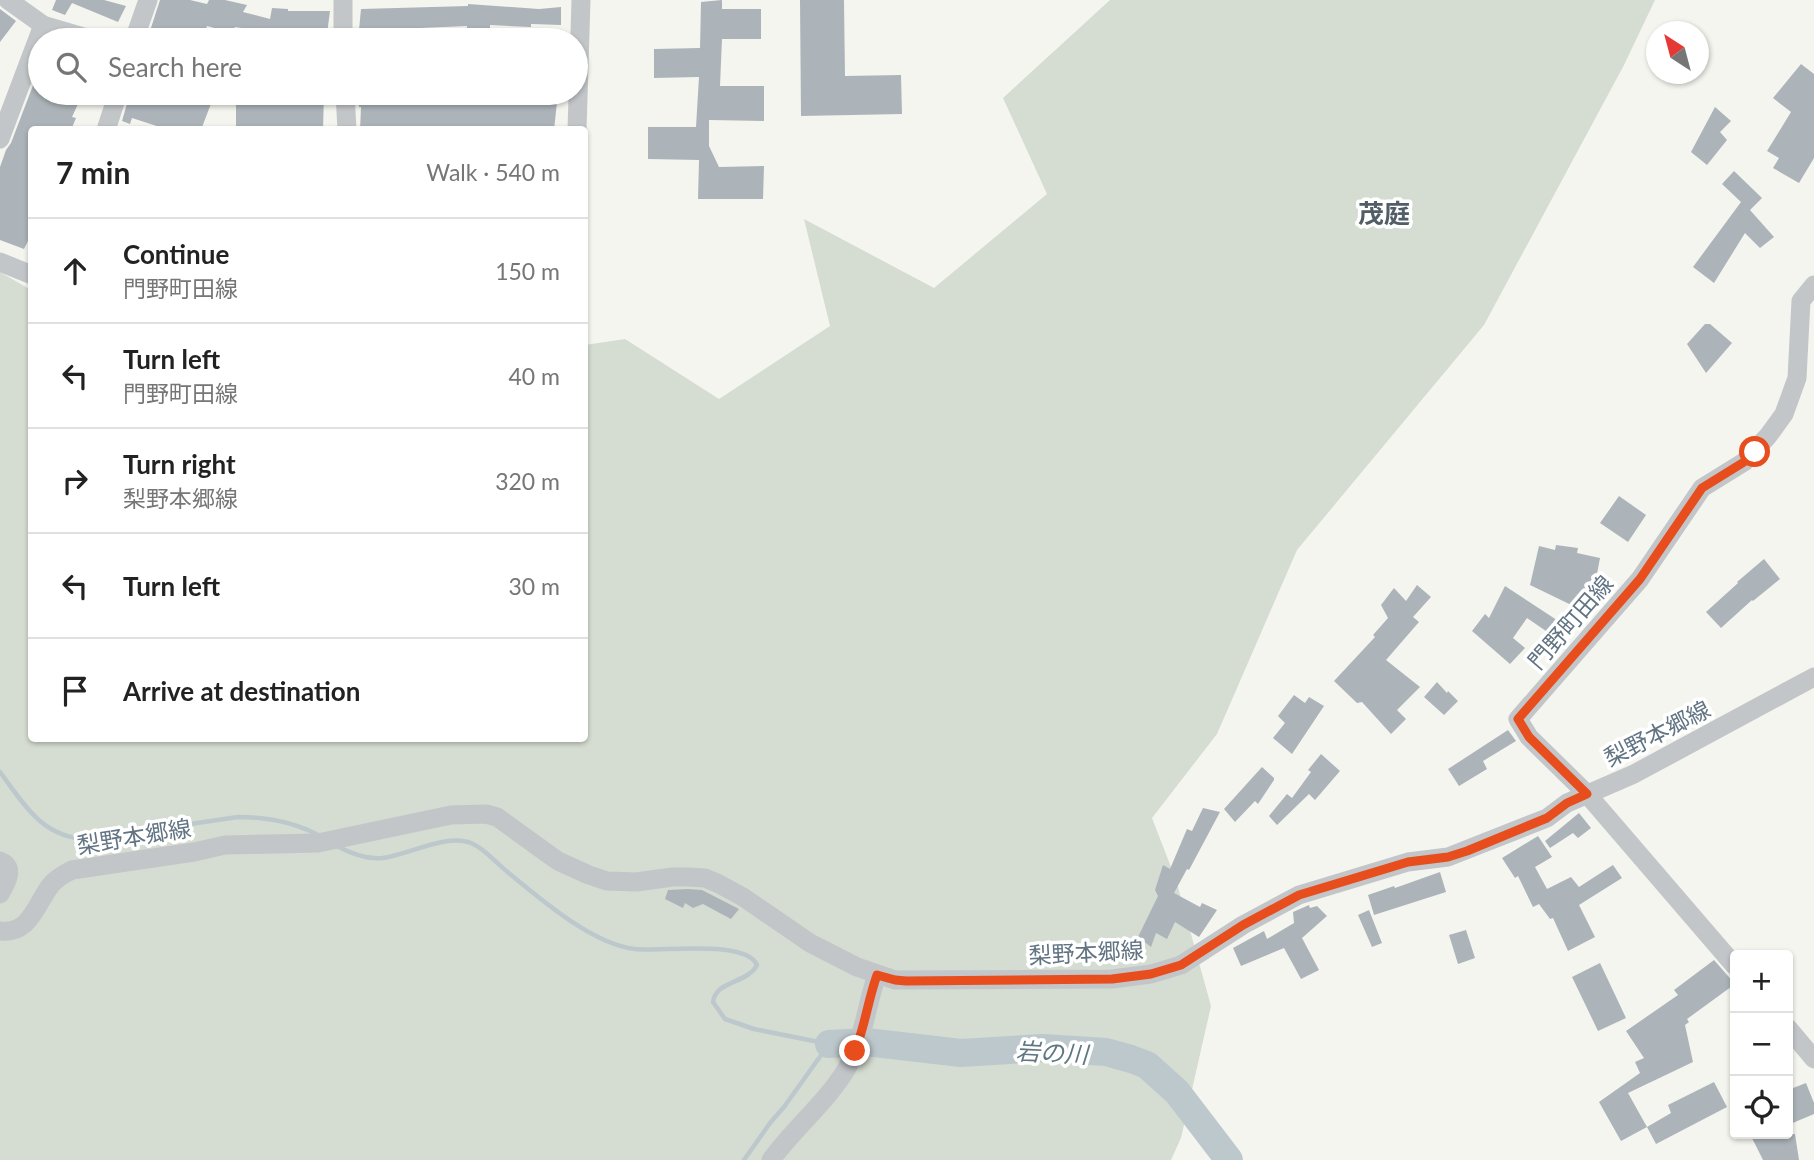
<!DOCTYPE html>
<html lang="en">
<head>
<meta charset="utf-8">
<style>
	:root { --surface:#fff; --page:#f2f2f2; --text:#222; --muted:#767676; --line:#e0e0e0 }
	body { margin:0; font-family:Lato,"Noto Sans JP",sans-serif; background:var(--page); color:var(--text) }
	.controls { position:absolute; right:21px; bottom:21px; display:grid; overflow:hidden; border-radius:7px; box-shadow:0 2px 5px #0004 }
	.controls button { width:63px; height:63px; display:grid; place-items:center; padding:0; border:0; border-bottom:2px solid var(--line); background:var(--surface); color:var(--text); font:35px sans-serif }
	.compass { position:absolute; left:1646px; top:21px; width:63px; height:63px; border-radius:50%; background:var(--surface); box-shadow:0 2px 5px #0004; rotate:324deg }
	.stop { position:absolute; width:21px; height:21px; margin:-16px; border:5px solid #e84d1d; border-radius:50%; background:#fff }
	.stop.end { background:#e84d1d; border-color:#fff; box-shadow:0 2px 7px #0008 }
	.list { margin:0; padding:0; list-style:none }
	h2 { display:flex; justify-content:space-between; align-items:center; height:91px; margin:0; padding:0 28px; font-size:30px }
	h2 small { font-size:23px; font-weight:400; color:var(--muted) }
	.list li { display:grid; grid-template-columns:46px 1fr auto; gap:21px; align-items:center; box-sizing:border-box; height:105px; padding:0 28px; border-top:2px solid var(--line) }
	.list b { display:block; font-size:26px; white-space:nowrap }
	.list p { margin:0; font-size:23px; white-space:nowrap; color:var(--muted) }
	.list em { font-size:23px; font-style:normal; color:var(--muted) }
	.icon { flex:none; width:38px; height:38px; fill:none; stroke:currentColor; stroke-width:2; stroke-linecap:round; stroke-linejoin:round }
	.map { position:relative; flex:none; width:1814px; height:1160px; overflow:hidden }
	.search { position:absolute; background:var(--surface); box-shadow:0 2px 5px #0004; left:28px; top:28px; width:560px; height:77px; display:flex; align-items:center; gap:18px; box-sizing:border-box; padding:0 24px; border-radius:38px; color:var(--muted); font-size:26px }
	.panel { position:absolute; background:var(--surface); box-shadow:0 2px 5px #0004; left:28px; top:126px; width:560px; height:616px; border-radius:7px }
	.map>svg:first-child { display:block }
	.green { fill:#d5dcd1 }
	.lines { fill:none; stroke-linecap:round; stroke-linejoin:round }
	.stream { stroke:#bdc8cd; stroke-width:4.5 }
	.river { stroke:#bdc8cd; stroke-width:28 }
	.building { fill:#acb4b9 }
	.minor { stroke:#c2c6c9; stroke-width:19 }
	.route { stroke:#e84d1d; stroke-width:9 }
	.labels { text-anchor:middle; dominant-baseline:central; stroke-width:7; stroke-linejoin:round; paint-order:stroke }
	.street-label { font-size:23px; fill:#627483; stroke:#fff }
	.water-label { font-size:24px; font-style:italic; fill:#5e7780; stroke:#fff }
	.quarter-label { font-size:26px; font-weight:bold; fill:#515d67; stroke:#fff }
</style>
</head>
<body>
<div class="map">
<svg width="1814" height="1160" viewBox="0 0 1814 1160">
	<rect width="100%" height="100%" fill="#f5f5f0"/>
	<!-- green -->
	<path class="green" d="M1110,0H1655L1624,65L1484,325L1297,550L1217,734L1152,818L1176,880L1211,1006L1181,1138L1171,1160H0V272L31,290L32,738H584L585,345L625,339L719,399L830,326L804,219L934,288L1047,194L1003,98Z"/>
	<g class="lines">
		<!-- stream -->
		<g class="stream">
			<path d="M0,772C24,804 42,838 88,839L238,817C266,817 296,823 320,836"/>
			<path d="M337,846C350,853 367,860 383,858C408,855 446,833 471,843C485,849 493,860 504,869C538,897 591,944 635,949C659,952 746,939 757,965C747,984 716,980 713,1002L725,1019L754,1029L829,1044L784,1107L770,1123L744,1160"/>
		</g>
		<!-- river -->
		<path class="river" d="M829,1044L866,1042L961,1053L1043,1048L1106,1052L1131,1059L1147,1065L1177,1092L1229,1160"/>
	</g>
	<!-- building -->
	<g class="building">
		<path d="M56,0H104L126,6L118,22L72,3L65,15L52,10Z"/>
		<path d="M160,0H190L207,4L209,0H225L247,5L243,12L270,19L272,8L288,9V11H330L327,34L286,29V36H267V32L235,27L233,33L207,26L202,40H172L149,34Z"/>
		<path d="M722,0V9H761V39H722L720,86H764V121L709,120V146L719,167L764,166L763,199H698L699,160L648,159V127H696L699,77L654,78V49L700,48L701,2Z"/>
		<path d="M800,0H844L845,76L901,75L902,114L801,116Z"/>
		<path d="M468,4L539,9L561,7V25L531,24V27L490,25V28L467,29V26L419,28L418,40H358L361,9L468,6Z"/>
		<path d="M0,9L16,21L0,42Z"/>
		<path d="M1801,64L1814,74V158L1799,183L1773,168L1779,158L1767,151L1791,112L1773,98Z"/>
		<path d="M40,67V93H83L72,117L76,118L71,130H32V233L24,249L0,240V167L6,150L11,143Z"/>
		<path d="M130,93H215L201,130H169L132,118L130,124L122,121Z"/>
		<path d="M261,93V95L324,93L323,130H236V94Z"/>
		<path d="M359,93H558L554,130H360L361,107H359Z"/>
		<path d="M1715,107L1731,121L1720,132L1727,140L1707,165L1691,152Z"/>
		<path d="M1734,171L1762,198L1750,210L1774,237L1760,248L1745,233L1714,283L1693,267L1741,202L1722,184Z"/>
		<path d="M1705,324H1710L1732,343L1706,373L1687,344Z"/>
		<path d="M1619,496L1646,515L1628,542L1600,523Z"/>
		<path d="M1556,545L1578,548L1577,553L1600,558L1593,595L1600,598L1592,615L1530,585L1539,546L1555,550Z"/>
		<path d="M1764,559L1780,579L1753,601L1752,600L1721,628L1706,612L1738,583L1737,582Z"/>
		<path d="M1417,585L1431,597L1413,617L1419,622L1386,660L1420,687L1397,710L1406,719L1391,734L1362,702L1357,703L1334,681L1375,637L1373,635L1388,618L1381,605L1394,588L1406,601Z"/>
		<path d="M1505,586L1569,628L1562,642L1527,618L1513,638L1525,648L1510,664L1472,631L1485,614L1489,618Z"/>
		<path d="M1437,682L1447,693L1448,691L1458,701L1444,715L1424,697Z"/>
		<path d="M1294,695L1305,703L1309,697L1324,706L1292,754L1273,738L1285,723L1278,716Z"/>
		<path d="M1508,730L1516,741L1483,761L1487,769L1459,786L1448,769Z"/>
		<path d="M1321,754L1340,771L1315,800L1309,794L1277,825L1269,816L1287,794L1292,798L1311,772L1308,770Z"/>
		<path d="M1262,767L1274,778V780L1258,804L1255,801L1235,822L1224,809Z"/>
		<path d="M1203,808L1220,812L1189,870L1187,869L1174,893L1200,907L1202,903L1217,910L1199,937L1175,922L1167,939L1156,933L1151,947L1138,937L1158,896L1155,890L1163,865L1170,869L1187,829L1192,831Z"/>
		<path d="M1579,813L1591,828L1578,838L1573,833L1550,848L1545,841Z"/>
		<path d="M1538,836L1552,857L1535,867L1547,889L1571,877L1579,887L1613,865L1622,878L1579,905L1595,937L1568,951L1553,918L1550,919L1539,904L1533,907L1518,876L1515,878L1502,858Z"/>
		<path d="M1440,872L1446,892L1374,915L1368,895L1394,886L1395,888Z"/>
		<path d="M688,889L702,890L739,909L731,919L703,904L693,908L685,903L683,908L665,899L668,890Z"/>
		<path d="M1309,905L1310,908L1317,906L1327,916L1302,938L1319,970L1301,979L1284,948L1241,966L1233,948L1264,931L1267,939L1294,923L1293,912Z"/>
		<path d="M1369,910L1382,943L1372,947L1358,915Z"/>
		<path d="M1466,930L1475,958L1458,964L1449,935Z"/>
		<path d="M1714,960L1735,984L1687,1019L1689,1022L1685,1025L1693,1062L1628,1093L1647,1127L1621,1141L1599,1102L1640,1073L1635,1062L1644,1058L1626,1031L1678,995L1674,990Z"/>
		<path d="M1600,963L1626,1018L1598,1031L1572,977Z"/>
		<path d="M1714,1082L1727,1107L1656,1144L1647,1127L1671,1113L1668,1105Z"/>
		<path d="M1806,1083L1814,1103V1114L1788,1125V1090Z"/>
		<path d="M1750,1134H1795L1799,1160H1763Z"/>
	</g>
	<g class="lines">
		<!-- minor -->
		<g class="minor">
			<path d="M8,0L43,25L94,40"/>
			<path d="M343,0V40"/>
			<path d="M134,40L148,0"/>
			<path d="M345,93L347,130"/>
			<path d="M106,130L118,93"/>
			<path d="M577,130L581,0"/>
			<path d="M0,139L43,25"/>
			<path d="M0,262L32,275"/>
			<path d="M0,861C16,868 6,883 0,894"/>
			<path d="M0,931C29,935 36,905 50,886C55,879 64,874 72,870L194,852L225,845L318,843L451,815L486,814L497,817L558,861L589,875L607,881L636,882L673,877H688L705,878L719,884L743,897L810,943L857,967L895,980L1112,979L1151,974L1181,965L1243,925L1299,895L1408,862L1448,857L1547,818L1567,803L1634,774L1814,677"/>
			<path d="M1735,966L1587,794L1529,737L1518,719L1640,579L1702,488L1744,462L1768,436L1784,414L1797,378L1801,301L1814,285"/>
			<path d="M1788,1028L1814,1059"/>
			<path d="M771,1160C794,1128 827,1102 847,1068C864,1039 866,1006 877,975"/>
		</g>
	</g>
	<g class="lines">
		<!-- route -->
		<path class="route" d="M855,1051C865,1026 868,1000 877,975L895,980L906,981L1112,979L1151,974L1181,965L1243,925L1299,895L1408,862L1448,857L1467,851L1547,818L1567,803L1587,794L1529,737L1518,719L1640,579L1702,488L1744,462L1755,452"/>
	</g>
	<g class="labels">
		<!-- street labels -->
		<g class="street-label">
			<text transform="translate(1570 622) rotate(-49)">門野町田線</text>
			<text transform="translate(1657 733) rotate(-27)">梨野本郷線</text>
			<text transform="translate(134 836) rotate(-9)">梨野本郷線</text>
			<text transform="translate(1086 952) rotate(-3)">梨野本郷線</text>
		</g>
		<!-- water labels -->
		<g class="water-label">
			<text transform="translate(1052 1052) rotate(3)">岩の川</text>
		</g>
		<!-- quarter labels -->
		<g class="quarter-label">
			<text x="1384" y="213">茂庭</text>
		</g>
	</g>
</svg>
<div class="controls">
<button>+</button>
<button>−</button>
<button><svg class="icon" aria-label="locate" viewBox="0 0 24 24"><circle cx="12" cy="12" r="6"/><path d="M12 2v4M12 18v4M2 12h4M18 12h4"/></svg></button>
</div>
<svg class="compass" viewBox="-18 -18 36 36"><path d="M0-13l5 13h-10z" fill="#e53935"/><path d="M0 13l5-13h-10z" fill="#767676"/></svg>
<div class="stop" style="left:1755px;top:452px"></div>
<div class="stop end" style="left:855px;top:1051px"></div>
<div class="search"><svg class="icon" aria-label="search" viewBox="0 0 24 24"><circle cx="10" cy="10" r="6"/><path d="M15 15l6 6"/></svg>Search here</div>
<section class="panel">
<h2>7 min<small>Walk · 540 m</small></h2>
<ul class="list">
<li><svg class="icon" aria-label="ahead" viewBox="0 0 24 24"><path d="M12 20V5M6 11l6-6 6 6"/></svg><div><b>Continue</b><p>門野町田線</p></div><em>150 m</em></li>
<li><svg class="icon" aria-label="left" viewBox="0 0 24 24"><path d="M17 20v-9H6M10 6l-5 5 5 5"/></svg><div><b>Turn left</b><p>門野町田線</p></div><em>40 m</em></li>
<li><svg class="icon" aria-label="right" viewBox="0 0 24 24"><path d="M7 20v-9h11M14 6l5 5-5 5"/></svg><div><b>Turn right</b><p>梨野本郷線</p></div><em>320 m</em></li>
<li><svg class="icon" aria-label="left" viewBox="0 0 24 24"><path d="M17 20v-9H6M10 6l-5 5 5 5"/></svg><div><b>Turn left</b></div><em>30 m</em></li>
<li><svg class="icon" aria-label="arrive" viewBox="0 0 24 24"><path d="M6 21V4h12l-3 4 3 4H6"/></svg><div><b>Arrive at destination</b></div></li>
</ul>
</section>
</div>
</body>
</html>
